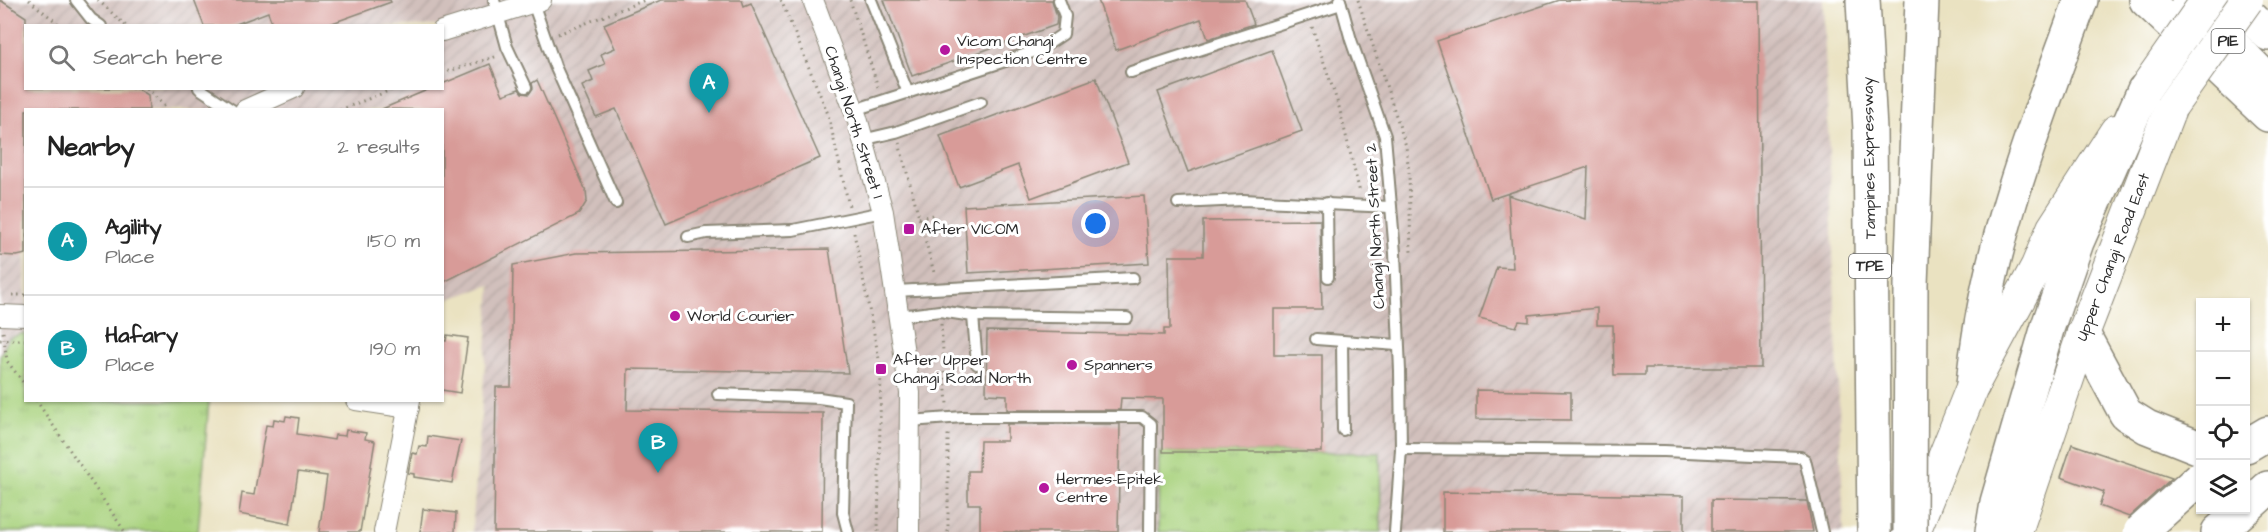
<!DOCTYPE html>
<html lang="en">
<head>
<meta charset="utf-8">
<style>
	:root { --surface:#fff; --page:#f6f6f6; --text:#222; --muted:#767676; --line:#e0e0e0; --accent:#7c3aed }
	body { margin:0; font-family:"Architects Daughter",sans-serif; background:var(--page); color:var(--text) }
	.controls { position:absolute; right:18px; bottom:18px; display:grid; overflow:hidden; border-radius:0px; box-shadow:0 2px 4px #0004 }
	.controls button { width:54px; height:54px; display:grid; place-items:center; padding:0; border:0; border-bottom:2px solid var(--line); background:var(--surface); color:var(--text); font:30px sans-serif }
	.you { position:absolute; left:1096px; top:224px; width:21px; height:21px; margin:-15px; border:4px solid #fff; border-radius:50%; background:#1a73e8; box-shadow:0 0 0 9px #1a73e833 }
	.badge { display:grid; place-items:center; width:39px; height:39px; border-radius:50%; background:var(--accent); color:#fff; font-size:20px; font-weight:700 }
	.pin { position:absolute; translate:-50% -50px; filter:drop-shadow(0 2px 3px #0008) }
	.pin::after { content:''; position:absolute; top:32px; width:21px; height:18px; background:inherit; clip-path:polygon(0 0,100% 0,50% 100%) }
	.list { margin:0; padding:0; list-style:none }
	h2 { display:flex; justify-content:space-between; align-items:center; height:78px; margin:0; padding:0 24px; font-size:26px }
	h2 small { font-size:20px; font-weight:400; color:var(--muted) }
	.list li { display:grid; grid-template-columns:39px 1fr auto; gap:18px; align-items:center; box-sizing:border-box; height:108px; padding:0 24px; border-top:2px solid var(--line) }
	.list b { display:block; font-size:22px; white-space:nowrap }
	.list p { margin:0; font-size:20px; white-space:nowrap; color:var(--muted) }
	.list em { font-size:20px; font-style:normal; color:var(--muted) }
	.icon { flex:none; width:33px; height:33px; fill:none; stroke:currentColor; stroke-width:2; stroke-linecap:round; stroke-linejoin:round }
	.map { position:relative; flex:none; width:2268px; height:532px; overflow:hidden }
	.search { position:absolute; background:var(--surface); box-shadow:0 2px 4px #0004; left:24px; top:24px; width:420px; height:66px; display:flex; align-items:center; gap:15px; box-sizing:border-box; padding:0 21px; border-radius:0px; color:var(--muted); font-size:22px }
	.panel { position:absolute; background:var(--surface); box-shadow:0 2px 4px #0004; left:24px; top:108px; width:420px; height:294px; border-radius:0px }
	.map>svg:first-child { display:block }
	.industrial { fill:url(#industrial-furrows); fill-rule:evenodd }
	.grass { fill:url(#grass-tufts); stroke:#697e54; stroke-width:1.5 }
	.building { fill:#d89b98 }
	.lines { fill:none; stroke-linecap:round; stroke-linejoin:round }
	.lane-casing { stroke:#8a8676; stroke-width:14 }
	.street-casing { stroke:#8a8676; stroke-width:22 }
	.primary-casing { stroke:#8a8676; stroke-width:34 }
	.highway-casing { stroke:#8a8676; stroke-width:36 }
	.path { stroke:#8a8676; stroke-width:3; stroke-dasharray:1.5 4.5; stroke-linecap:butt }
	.lane { stroke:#fff; stroke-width:10 }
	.street { stroke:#fff; stroke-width:20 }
	.primary { stroke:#fff; stroke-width:32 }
	.highway { stroke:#fff; stroke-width:33 }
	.primary-bridge-casing { stroke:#8a8676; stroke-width:34; stroke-linecap:butt }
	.highway-bridge-casing { stroke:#8a8676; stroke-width:36; stroke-linecap:butt }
	.primary-bridge { stroke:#fff; stroke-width:32 }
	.highway-bridge { stroke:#fff; stroke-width:33 }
	.poi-dot { fill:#b5179e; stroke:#fff; stroke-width:2 }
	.labels { text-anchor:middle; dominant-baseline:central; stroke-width:6; stroke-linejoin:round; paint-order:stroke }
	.shield { fill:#fff; stroke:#6b6b6b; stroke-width:1.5 }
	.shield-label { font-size:15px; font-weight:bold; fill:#2b2b2b }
	.poi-label { font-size:16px; fill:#2b2b2b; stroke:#fff; text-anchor:start }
	.street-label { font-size:16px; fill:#2b2b2b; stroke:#fff }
</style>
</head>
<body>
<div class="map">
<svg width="2268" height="532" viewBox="0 0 2268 532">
	<defs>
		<pattern id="industrial-furrows" width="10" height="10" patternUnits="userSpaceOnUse" patternTransform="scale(1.5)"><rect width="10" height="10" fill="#d1c0bc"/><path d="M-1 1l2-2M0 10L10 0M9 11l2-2" fill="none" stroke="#b4a5a2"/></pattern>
		<pattern id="grass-tufts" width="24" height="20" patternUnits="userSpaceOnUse" patternTransform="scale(1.5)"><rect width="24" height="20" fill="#a7d17c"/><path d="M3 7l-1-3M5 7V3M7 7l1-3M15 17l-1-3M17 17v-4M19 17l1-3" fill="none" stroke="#90b46b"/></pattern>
	</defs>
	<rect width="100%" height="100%" fill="#fff"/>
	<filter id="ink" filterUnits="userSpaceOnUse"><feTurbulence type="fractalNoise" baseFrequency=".0167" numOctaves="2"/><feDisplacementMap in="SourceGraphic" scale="12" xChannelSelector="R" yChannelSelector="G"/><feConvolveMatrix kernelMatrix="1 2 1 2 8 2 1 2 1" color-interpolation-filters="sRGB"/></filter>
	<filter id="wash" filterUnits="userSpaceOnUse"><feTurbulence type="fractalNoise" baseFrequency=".008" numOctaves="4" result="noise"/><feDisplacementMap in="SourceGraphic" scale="24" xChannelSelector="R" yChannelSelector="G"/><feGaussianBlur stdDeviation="1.35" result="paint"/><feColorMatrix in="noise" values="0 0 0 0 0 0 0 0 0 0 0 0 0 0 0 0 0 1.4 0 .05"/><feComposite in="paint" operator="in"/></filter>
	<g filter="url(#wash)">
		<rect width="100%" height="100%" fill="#eae2c1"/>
		<!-- industrial -->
		<path class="industrial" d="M0,0H1823L1844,532H472L491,285L443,301L442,110H26L25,340L0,393ZM26,26H442V88H26Z"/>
		<!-- grass -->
		<g class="grass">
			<path d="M25,333L26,400L209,401L198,532H0V356L9,338Z"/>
			<path d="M1159,452L1380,453L1381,532H1158Z"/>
		</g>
		<g id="blocks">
			<!-- building -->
			<g class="building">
				<path d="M0,0L26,17V88H137L148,95L149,110H26V254L17,256L0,255Z"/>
				<path d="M194,0H390L391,2L324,26H273L268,12L231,26H204Z"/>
				<path d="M661,0H742L744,6L751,3L820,158L666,224L616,109L596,117L582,86L593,81L589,71L605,64L601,54L615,48L604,24Z"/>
				<path d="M884,0H1052L1057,17L1056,25L912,76Z"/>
				<path d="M1098,0H1245L1254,24L1208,39L1201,19L1116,50Z"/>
				<path d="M1560,0L1759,1L1761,368H1645V375H1614L1613,325H1597V308L1529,315V322L1519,321L1516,327L1479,318L1497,267L1513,268L1508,195L1586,219L1588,167L1491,199L1437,41Z"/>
				<path d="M1272,50L1302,131L1188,172L1158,92Z"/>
				<path d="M490,64L503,95L519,89L522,93L529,94L533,88L532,83L537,80L586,191L587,201L579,214L442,283V110L382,109L432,88H442V84Z"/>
				<path d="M1096,78L1128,162L1031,198L1018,165L959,187L940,136Z"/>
				<path d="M1144,196L1149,263L968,273L964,206Z"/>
				<path d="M1320,220L1322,309H1274V355H1322V452H1163V399L1121,398L1120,410H1007V395L986,394L987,331L1164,335V329H1170L1169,256H1203V221Z"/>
				<path d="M829,249L848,373L628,369L627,410L823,413L822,532H494L496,387H511L513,265L576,253Z"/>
				<path d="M447,335L468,338L460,393L442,390V340L446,341Z"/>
				<path d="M1476,390L1571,392V420L1476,419Z"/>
				<path d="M286,416L299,418L297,434L334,440L335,435L345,436L346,430L366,433L365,439L375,441L360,532H319L327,476L298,472L290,524L239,514L242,493L254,495L266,425L273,426L274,419L285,421Z"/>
				<path d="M1007,424H1120L1118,532H980V504H968V471H979L980,441H1007Z"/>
				<path d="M428,436L461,441L452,483L414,477V474L408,473L412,453L417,454L419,446L427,447Z"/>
				<path d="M2072,444L2172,478L2129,517L2099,506L2104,492L2061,477Z"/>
				<path d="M1443,492L1684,496V532H1443Z"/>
				<path d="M1711,500L1807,501L1813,532H1711Z"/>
				<path d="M423,509L456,513L455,532H420Z"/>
			</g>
		</g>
	</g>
	<g filter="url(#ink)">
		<use href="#blocks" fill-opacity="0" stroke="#8a8676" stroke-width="1.5"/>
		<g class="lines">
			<!-- lane casing -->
			<g class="lane-casing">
				<g id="lane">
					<path d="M76,0L91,19L101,26"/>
					<path d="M494,0L507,47L526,87"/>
					<path d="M532,0L555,66L616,203"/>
					<path d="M871,0L908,93"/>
					<path d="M1340,0L1351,40L1385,136L1395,253L1400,371L1401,449L1395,532"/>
					<path d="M1131,72L1341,4"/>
					<path d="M199,88L232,110"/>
					<path d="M854,110L1039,50L1063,34L1065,16L1059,0"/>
					<path d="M862,140L896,132L981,102"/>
					<path d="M1178,203L1243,200L1390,207"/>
					<path d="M1327,203L1328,277"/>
					<path d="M688,237L706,233L793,230L883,212"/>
					<path d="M896,291L1133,278"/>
					<path d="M899,316L940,311L973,316L977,364"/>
					<path d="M973,316L1127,318"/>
					<path d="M1316,339L1397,345"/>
					<path d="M1342,341L1343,430"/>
					<path d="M718,394L819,398L846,402L843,513L848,532"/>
					<path d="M910,421L963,417H1142L1151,424L1150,532"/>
					<path d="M1401,449L1664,451L1800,457L1805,460L1822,532"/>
				</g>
			</g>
			<!-- street casing -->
			<g class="street-casing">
				<g id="street">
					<path d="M813,0L857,118L883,212L910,393L909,532"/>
					<path d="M442,31L541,0"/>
					<path d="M245,110L294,88"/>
					<path d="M0,315L26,316"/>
					<path d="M356,400L409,408"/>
					<path d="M384,532L410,400"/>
				</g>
			</g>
			<!-- primary casing -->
			<g class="primary-casing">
				<g id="primary">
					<path d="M1914,532L1973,385L2037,266L2053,228L2116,131"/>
					<path d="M2016,532L2083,334L2171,107"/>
				</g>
			</g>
			<!-- highway casing -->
			<g class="highway-casing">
				<g id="highway">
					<path d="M1863,0L1870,130L1874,532"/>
					<path d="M2146,0L2268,115"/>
					<path d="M2188,0L2268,81"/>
					<path d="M2233,0L2268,34"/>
					<path d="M2083,334L2126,414L2147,427L2200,448"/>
					<path d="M1973,385C1985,251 2035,125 2081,0"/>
					<path d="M2246,446L2268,433"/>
					<path d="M2246,508L2268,488"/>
					<path d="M1992,532L1997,502L2048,326L2077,242L2144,90"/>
					<path d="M2218,532L2243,510"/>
				</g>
			</g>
			<!-- path -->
			<g class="path">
				<path d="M29,0L61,26"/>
				<path d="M98,0L126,26"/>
				<path d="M781,0L828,114L849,206"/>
				<path d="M850,0L878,87"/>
				<path d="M1358,0L1406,146L1409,173L1411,254"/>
				<path d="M1312,27L1339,107L1360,193"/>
				<path d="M558,34L645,0"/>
				<path d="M442,73L498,56"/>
				<path d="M147,88L168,110"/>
				<path d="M340,110L396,88"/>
				<path d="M899,143L935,276"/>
				<path d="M919,218L933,215"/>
				<path d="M854,233L881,369L878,532"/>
				<path d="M12,295H26"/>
				<path d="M941,324L947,404"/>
				<path d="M3,332L7,361L26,386"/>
				<path d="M0,340H26"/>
				<path d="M36,400L125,532"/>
				<path d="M948,532V432"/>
			</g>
			<!-- lane -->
			<use href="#lane" class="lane"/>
			<!-- street -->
			<use href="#street" class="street"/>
			<!-- primary -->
			<use href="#primary" class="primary"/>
			<!-- highway -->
			<use href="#highway" class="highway"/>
			<!-- primary-bridge casing -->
			<g class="primary-bridge-casing">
				<g id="primary-bridge">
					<path d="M2144,90L2207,0"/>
					<path d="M2171,107L2247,0"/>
				</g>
			</g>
			<!-- highway-bridge casing -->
			<g class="highway-bridge-casing">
				<g id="highway-bridge">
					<path d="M1910,532L1911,284L1922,0"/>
					<path d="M2140,532L2200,478"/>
				</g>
			</g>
			<!-- primary-bridge -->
			<use href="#primary-bridge" class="primary-bridge"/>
			<!-- highway-bridge -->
			<use href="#highway-bridge" class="highway-bridge"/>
		</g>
	</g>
	<!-- markers -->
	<g class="poi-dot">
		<circle cx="945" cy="50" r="6"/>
		<rect x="903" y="223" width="12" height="12" rx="3"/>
		<circle cx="675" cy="316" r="6"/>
		<circle cx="1072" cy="365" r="6"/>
		<rect x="875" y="363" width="12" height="12" rx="3"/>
		<circle cx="1044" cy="488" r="6"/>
	</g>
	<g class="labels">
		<!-- shield labels -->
		<g class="shield">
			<rect x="2211.5" y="29" width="33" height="24" rx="4.5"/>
			<rect x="1849" y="254" width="42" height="24" rx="4.5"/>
		</g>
		<g class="shield-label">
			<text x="2228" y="41">PIE</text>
			<text x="1870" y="266">TPE</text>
		</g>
		<!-- poi labels -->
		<g class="poi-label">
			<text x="957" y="41">Vicom Changi<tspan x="957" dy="18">Inspection Centre</tspan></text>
			<text x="921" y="229">After VICOM</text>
			<text x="687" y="316">World Courier</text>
			<text x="893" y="360">After Upper<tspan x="893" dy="18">Changi Road North</tspan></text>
			<text x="1084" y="365">Spanners</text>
			<text x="1056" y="479">Hermes-Epitek<tspan x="1056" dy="18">Centre</tspan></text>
		</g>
		<!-- street labels -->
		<g class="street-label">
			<text transform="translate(854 122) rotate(72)">Changi North Street 1</text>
			<text transform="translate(1869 158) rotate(-91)">Tampines Expressway</text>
			<text transform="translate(1375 226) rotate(-93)">Changi North Street 2</text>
			<text transform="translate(2113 257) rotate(-69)">Upper Changi Road East</text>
		</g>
	</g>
</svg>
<div class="controls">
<button>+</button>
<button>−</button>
<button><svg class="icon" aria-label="locate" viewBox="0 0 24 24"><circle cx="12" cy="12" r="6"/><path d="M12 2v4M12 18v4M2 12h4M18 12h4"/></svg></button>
<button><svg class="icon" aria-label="layers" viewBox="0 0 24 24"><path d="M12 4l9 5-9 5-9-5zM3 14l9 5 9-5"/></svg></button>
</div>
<div class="you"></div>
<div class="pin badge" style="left:709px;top:113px;background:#0f9aa8">A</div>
<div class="pin badge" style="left:658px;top:473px;background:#0f9aa8">B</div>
<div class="search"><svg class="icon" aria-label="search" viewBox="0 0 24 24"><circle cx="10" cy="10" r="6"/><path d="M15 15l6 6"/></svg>Search here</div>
<section class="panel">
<h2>Nearby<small>2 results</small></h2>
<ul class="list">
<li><span class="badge" style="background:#0f9aa8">A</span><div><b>Agility</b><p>Place</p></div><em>150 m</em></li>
<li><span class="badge" style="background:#0f9aa8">B</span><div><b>Hafary</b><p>Place</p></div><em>190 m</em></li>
</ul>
</section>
</div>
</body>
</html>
